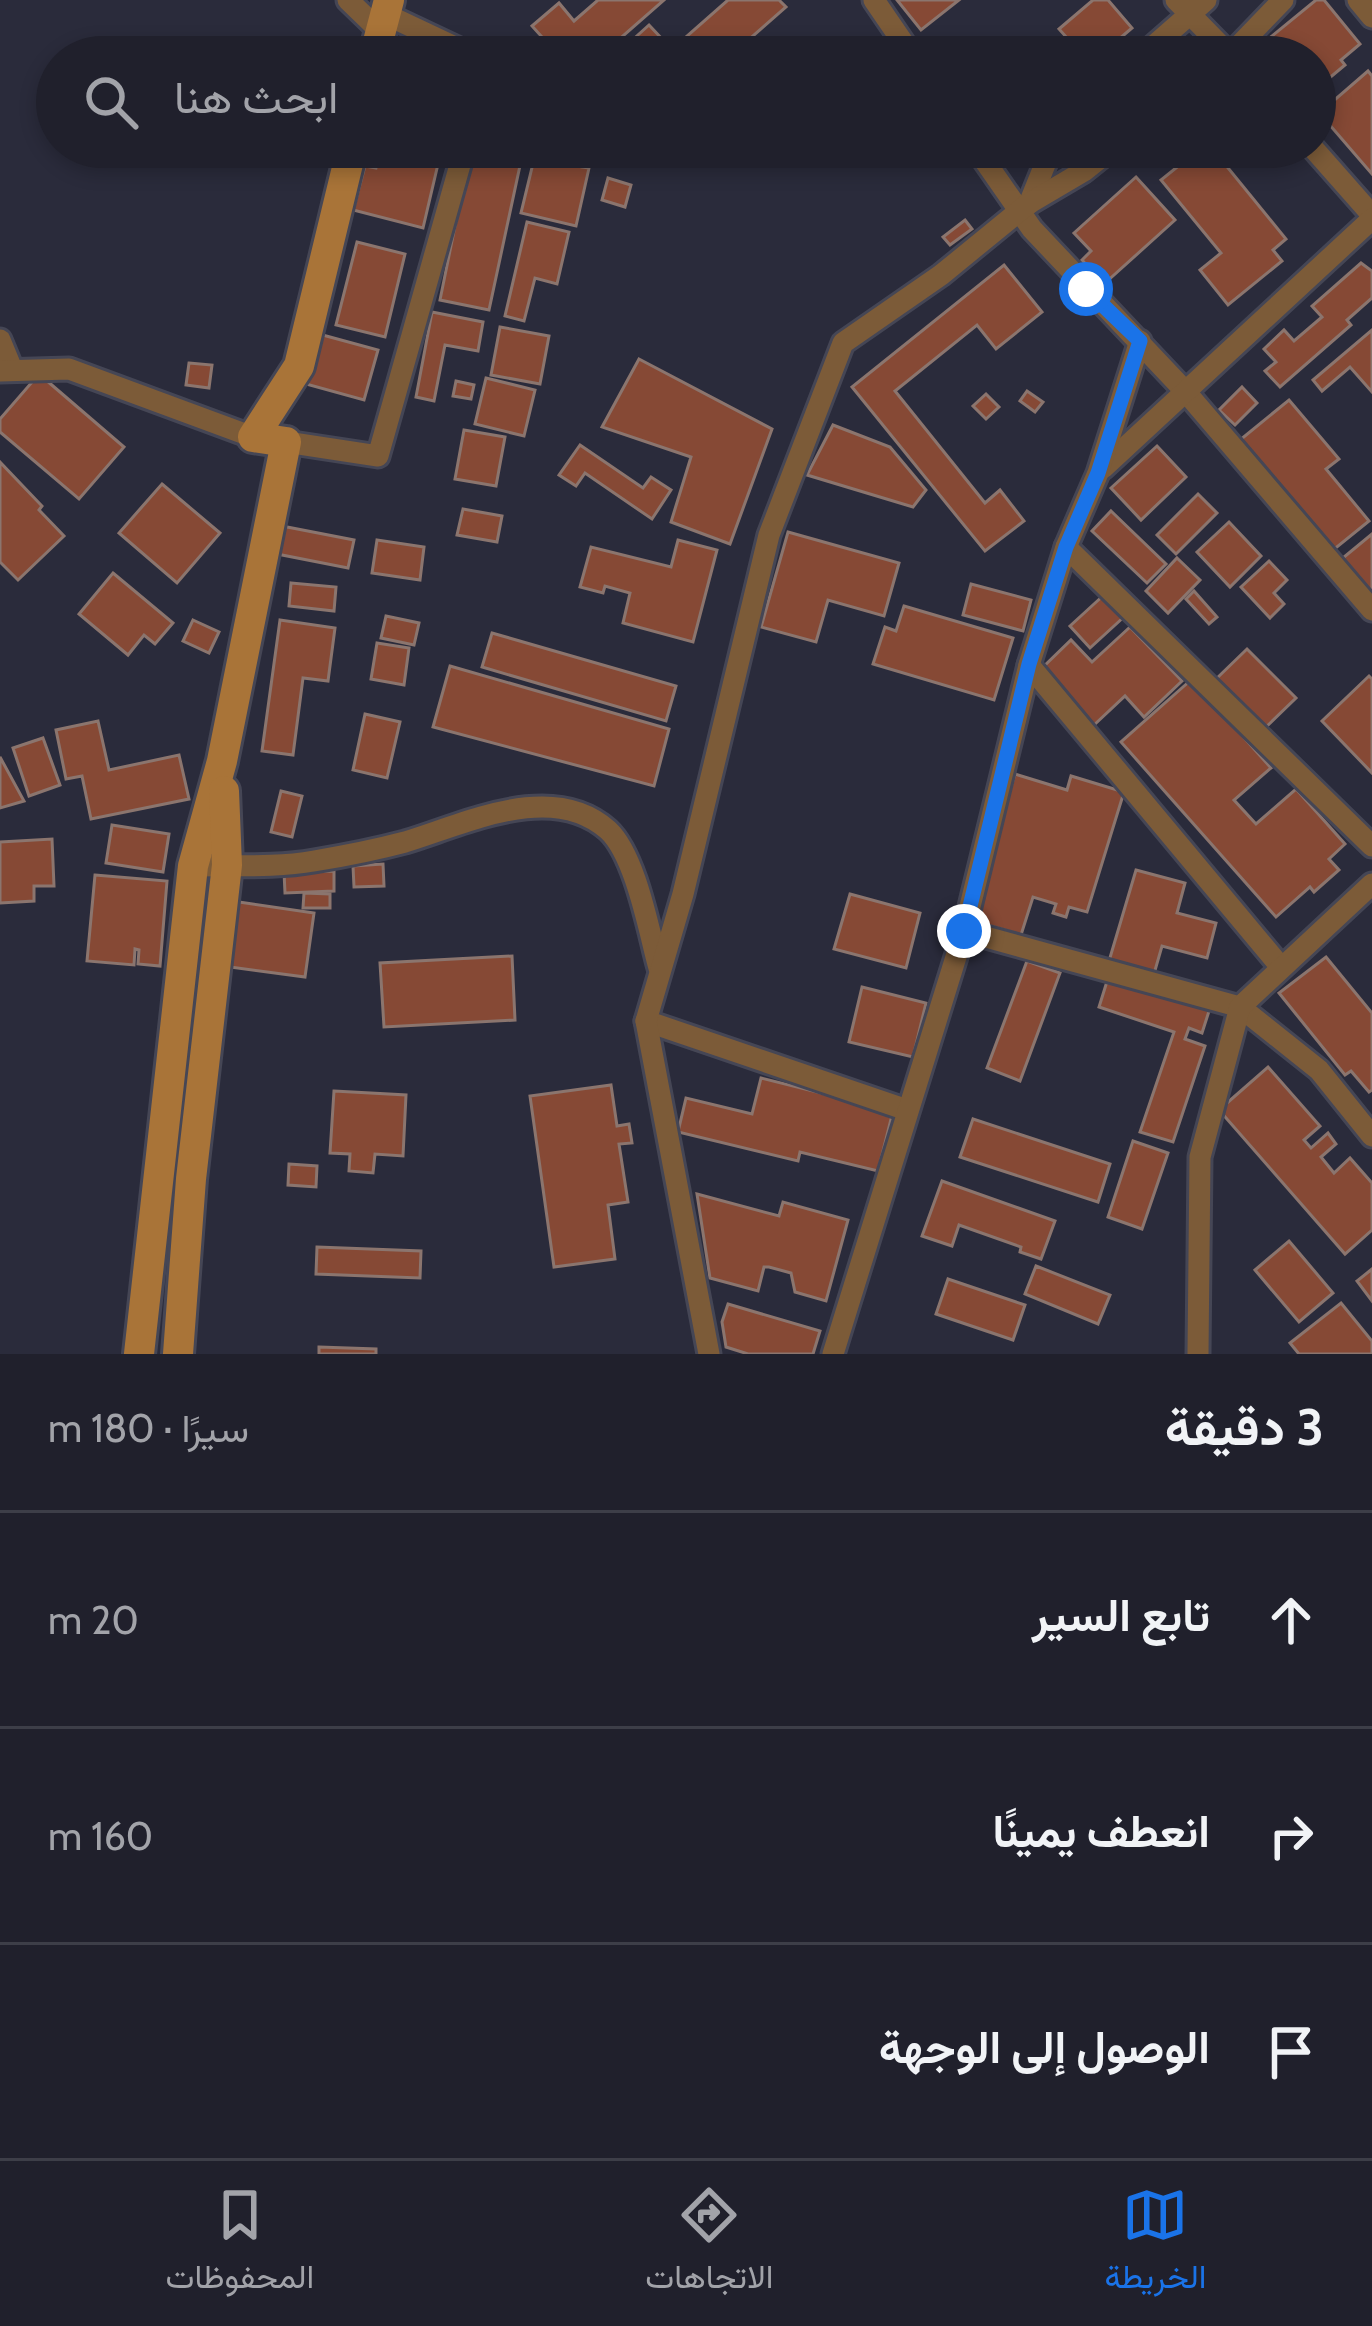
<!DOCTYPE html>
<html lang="ar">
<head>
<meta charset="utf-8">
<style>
	:root { --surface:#20202c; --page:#2d2d38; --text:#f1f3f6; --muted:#a2a3a9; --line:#3d3e48; --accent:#1a73e8 }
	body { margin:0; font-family:Cabin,Vazirmatn,sans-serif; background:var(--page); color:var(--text); direction:rtl }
	.stop { position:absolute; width:36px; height:36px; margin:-27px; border:9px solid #1a73e8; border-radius:50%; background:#fff }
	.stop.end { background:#1a73e8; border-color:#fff; box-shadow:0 3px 12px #0008 }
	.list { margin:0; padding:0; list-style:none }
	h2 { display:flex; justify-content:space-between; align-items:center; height:156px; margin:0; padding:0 48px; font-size:51px }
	h2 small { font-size:39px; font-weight:400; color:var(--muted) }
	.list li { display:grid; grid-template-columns:78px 1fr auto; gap:36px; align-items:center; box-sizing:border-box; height:216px; padding:0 48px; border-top:3px solid var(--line) }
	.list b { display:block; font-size:45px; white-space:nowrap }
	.list em { font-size:39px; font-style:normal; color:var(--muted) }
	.icon { flex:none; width:66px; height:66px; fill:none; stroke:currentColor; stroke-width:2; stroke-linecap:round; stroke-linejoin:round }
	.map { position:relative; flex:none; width:1372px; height:1354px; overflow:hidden; direction:ltr }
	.search { position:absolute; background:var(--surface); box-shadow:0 6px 18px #0003; left:36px; right:36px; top:36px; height:132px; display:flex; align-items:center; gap:30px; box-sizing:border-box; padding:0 42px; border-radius:66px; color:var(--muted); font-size:45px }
	.sheet { height:804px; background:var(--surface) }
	nav { display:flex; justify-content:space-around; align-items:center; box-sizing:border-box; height:168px; border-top:3px solid var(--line); background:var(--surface); font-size:33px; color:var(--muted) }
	nav a { display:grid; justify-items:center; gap:6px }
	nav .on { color:var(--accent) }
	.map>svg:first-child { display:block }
	.building { fill:#864935; stroke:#8b756e; stroke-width:3 }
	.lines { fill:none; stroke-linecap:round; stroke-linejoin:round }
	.street-casing { stroke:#454655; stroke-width:27 }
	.secondary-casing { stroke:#454655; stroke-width:36 }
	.street { stroke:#7c5b38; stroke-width:21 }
	.secondary { stroke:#a97438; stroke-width:30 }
	.route { stroke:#1a73e8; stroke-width:15 }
</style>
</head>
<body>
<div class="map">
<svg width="1372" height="1354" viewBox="0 0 1372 1354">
	<rect width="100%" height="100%" fill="#2a2b3b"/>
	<!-- building -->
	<g class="building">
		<path d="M598,0H664L599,57H560L532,26L559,3L574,21Z"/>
		<path d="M728,0H779L786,7L729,57L718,49L706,57L687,36Z"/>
		<path d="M897,0H959L921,30Z"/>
		<path d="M1093,0H1108L1132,28L1098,57H1032L1045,46L1051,53L1068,39L1059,29Z"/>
		<path d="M1316,0H1324L1360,44L1341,60L1345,65L1315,90V57H1271L1261,45Z"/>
		<path d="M649,25L679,57H622L618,53Z"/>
		<path d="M1368,71L1372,76V174L1322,116L1327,112L1324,109Z"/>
		<path d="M382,147H442L423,228L353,210L365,166L376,168Z"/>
		<path d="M471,147H524L489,310L440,300Z"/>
		<path d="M537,147H586L582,167L589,168L576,226L521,213Z"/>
		<path d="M1202,147H1211L1286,239L1273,250L1282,261L1228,305L1200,270L1221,253L1161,180Z"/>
		<path d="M1136,177L1175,220L1104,284L1082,260L1091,251L1074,233Z"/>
		<path d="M608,178L631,185L625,207L602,200Z"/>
		<path d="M965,220L972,229L950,245L943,237Z"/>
		<path d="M527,222L569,232L557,284L535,278L524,321L505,316Z"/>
		<path d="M357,242L405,254L385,337L336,325Z"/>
		<path d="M1361,263L1372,271V298L1347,320L1351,325L1280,387L1265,371L1276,362L1264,349L1284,330L1294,341L1322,317L1312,306Z"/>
		<path d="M1004,265L1042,312L996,349L977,325L895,391L985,503L1000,490L1024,521L985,551L852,387Z"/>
		<path d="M432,312L483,322L478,351L445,345L434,401L416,397Z"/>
		<path d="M500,327L549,336L540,384L491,375Z"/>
		<path d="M1372,330V392L1350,367L1322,391L1313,380Z"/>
		<path d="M319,334L378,350L364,400L306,384Z"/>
		<path d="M639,359L772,429L730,544L671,522L691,457L602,427Z"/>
		<path d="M189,363L212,365L209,388L186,385Z"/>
		<path d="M39,374L124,447L79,499L0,432V419Z"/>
		<path d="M486,378L535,390L524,436L475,424Z"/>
		<path d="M456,381L474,385L471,399L453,396Z"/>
		<path d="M1242,387L1257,403L1235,425L1219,410Z"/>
		<path d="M1027,391L1043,402L1035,412L1020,401Z"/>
		<path d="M986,394L999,407L986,419L973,406Z"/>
		<path d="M1289,400L1339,459L1326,469L1369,521L1332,551L1240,440Z"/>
		<path d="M833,425L890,447L926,490L913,507L807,475Z"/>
		<path d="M464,430L505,437L496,486L455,479Z"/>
		<path d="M580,445L643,488L651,477L671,490L652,519L585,473L576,486L559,475Z"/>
		<path d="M1157,446L1186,477L1141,520L1111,488Z"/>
		<path d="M0,462L42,506L39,510L64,536L18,580L0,562Z"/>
		<path d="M162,484L220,533L177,583L119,533Z"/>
		<path d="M1198,494L1217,513L1176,554L1157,535Z"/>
		<path d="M463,509L502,516L497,542L457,535Z"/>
		<path d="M1111,511L1166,564L1147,583L1092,531Z"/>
		<path d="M1229,522L1261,556L1230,587L1197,552Z"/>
		<path d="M282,526L354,540L348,568L277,554Z"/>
		<path d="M788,532L899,563L884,616L828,600L816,642L761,627Z"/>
		<path d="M1372,534V604L1338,562Z"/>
		<path d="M377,540L424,547L420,580L372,573Z"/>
		<path d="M678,540L717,550L693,642L623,623L630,593L605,586L603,593L580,587L591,547L671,567Z"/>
		<path d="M1177,558L1200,580L1168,613L1146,591Z"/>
		<path d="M1269,561L1287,580L1274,593L1284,604L1270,618L1241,587Z"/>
		<path d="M113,573L173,623L155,644L144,635L128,655L79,614Z"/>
		<path d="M291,583L336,587L334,611L289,606Z"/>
		<path d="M971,584L1031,600L1023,631L963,615Z"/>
		<path d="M1194,591L1217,617L1209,624L1186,599Z"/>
		<path d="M1106,593L1126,615L1090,648L1070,626Z"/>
		<path d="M904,606L1013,638L994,700L873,664L885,627L896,631Z"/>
		<path d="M386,616L419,623L414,645L381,638Z"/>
		<path d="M193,620L219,632L209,653L183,641Z"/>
		<path d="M280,620L335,628L328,681L303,678L293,755L262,751Z"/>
		<path d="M1130,627L1182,681L1144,717L1125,696L1093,726L1040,670L1071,640L1092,662Z"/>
		<path d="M492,633L676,686L666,721L482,667Z"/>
		<path d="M377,643L409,648L404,685L371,679Z"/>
		<path d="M1247,649L1296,698L1263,730L1215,680Z"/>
		<path d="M450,666L669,729L654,786L433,727Z"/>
		<path d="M1369,676L1372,679V773L1322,721Z"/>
		<path d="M1192,679L1271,768L1234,800L1256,824L1296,789L1345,844L1329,859L1339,870L1314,892L1310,887L1276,917L1121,742Z"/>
		<path d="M365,714L400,722L387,778L353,770Z"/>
		<path d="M98,721L109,770L179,755L189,799L91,819L82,776L66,779L56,730Z"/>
		<path d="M43,738L60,785L29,796L13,748Z"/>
		<path d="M0,757L24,801L0,808Z"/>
		<path d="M1015,774L1067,790L1071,776L1124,792L1087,912L1069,907L1066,917L1053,913L1056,904L1033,897L1021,935L970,920Z"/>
		<path d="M281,791L302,796L292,837L271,832Z"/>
		<path d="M112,825L169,834L163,872L106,863Z"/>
		<path d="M52,839L54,886H34V901L0,903V842Z"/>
		<path d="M383,864L384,886L354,887L353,866Z"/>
		<path d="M1136,870L1185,883L1177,913L1216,923L1207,958L1162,946L1154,974L1109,961Z"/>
		<path d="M334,871V891L285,893L284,872Z"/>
		<path d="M95,875L167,881L160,966L138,964L139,950L135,949L134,965L87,961Z"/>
		<path d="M304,893L330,894V908H303Z"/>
		<path d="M850,894L920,913L906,968L834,949Z"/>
		<path d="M239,902L314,913L305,977L230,967Z"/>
		<path d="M512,956L515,1020L384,1027L380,963Z"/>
		<path d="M1326,957L1372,1013V1090L1369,1092L1351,1071L1345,1075L1279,993Z"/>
		<path d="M1027,961L1060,973L1020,1081L987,1068Z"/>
		<path d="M1109,975L1210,1008L1202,1033L1189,1028L1185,1039L1205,1046L1173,1142L1140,1132L1174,1032L1099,1007Z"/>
		<path d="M862,987L926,1003L913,1057L849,1042Z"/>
		<path d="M1268,1067L1320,1126L1304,1140L1311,1148L1328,1133L1336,1144L1321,1157L1334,1173L1350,1158L1372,1183V1230L1345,1254L1219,1110Z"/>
		<path d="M761,1078L893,1111L878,1171L800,1152L798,1161L678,1132L686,1098L752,1114Z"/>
		<path d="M611,1085L617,1126L629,1124L632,1143L619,1144L628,1202L608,1205L615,1259L554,1267L530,1096Z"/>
		<path d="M334,1091L406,1095L403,1156L375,1154L373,1173L349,1171L350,1154L330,1153Z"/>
		<path d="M973,1119L1110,1164L1098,1202L960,1157Z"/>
		<path d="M1133,1141L1168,1153L1142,1229L1108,1217Z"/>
		<path d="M289,1164L317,1166L316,1187L288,1185Z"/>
		<path d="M942,1181L1055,1221L1041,1259L1020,1252L1021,1247L959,1225L952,1246L922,1236Z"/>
		<path d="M697,1194L779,1216L783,1202L848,1220L826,1301L795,1292L791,1273L769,1267H764L758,1291L710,1278Z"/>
		<path d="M1289,1241L1333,1293L1299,1322L1255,1270Z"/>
		<path d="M317,1247L421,1251L420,1278L316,1274Z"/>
		<path d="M1036,1266L1110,1295L1098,1324L1025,1294Z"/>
		<path d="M1372,1269V1301L1357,1281Z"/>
		<path d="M948,1279L1025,1305L1013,1340L936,1314Z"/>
		<path d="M1341,1303L1372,1341V1354H1299L1290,1343Z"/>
		<path d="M728,1304L820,1331L813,1354H748L726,1347L722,1322Z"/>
		<path d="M319,1347L376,1349V1354H319Z"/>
	</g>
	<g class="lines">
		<!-- street casing -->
		<g class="street-casing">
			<g id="street">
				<path d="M348,0L380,31"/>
				<path d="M874,0L913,57"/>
				<path d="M1176,0L1232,57"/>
				<path d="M1358,0L1372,17"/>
				<path d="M385,14L476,57"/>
				<path d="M1141,57L1206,0"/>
				<path d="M1228,57L1283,0"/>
				<path d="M975,147L1032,229L1185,391L1372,610"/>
				<path d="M1312,147L1372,215"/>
				<path d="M1029,204L1052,147"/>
				<path d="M0,340L12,369"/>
				<path d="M0,371L69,369L253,437"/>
				<path d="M286,442L378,456L465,147"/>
				<path d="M1103,468L1372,219"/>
				<path d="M1066,547L1372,846"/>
				<path d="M1029,665L1280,966"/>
				<path d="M193,866C233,865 275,868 314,861C344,856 375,850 405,842C465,824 552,780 608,830C636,856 649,932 659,968"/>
				<path d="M964,931L1240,1007L1319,1070L1372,1136"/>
				<path d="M646,1021L907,1110"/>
				<path d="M709,1354L646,1021L683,894L769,535L843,343L941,275L1028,204L1084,171L1114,147"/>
				<path d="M833,1354L964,931L1029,665L1066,547L1098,473L1140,341"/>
				<path d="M1198,1354L1200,1157L1240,1007L1372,884"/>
			</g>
		</g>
		<!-- secondary casing -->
		<g class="secondary-casing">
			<g id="secondary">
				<path d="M374,57L389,0"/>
				<path d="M139,1354L193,866L222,761L286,442L253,437L299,366L352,147"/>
				<path d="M178,1354L191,1179L227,865L224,791"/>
			</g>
		</g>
		<!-- street -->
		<use href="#street" class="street"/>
		<!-- secondary -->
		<use href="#secondary" class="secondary"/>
	</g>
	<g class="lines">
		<!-- route -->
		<path class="route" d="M964,931L1029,664L1066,547L1098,473L1140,341L1086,289"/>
	</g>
</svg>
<div class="stop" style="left:1086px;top:289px"></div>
<div class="stop end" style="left:964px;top:931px"></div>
<div class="search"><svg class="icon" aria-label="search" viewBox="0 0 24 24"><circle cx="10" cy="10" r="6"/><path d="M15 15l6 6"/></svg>ابحث هنا</div>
</div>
<section class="sheet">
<h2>3 دقيقة<small>سيرًا · 180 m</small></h2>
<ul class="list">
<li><svg class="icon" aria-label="ahead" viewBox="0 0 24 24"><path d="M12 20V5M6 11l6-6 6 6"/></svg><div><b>تابع السير</b></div><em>20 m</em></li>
<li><svg class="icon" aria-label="right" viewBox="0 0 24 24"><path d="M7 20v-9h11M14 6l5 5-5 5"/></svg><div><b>انعطف يمينًا</b></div><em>160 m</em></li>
<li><svg class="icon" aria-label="arrive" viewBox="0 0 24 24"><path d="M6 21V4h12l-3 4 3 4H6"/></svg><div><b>الوصول إلى الوجهة</b></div></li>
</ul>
</section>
<nav>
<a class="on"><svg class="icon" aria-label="map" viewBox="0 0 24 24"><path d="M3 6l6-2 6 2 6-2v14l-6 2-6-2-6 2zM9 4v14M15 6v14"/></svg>الخريطة</a>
<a><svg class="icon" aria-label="directions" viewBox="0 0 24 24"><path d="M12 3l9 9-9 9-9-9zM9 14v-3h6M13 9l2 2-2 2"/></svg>الاتجاهات</a>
<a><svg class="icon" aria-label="saved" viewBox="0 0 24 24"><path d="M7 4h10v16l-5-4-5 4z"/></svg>المحفوظات</a>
</nav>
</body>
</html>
